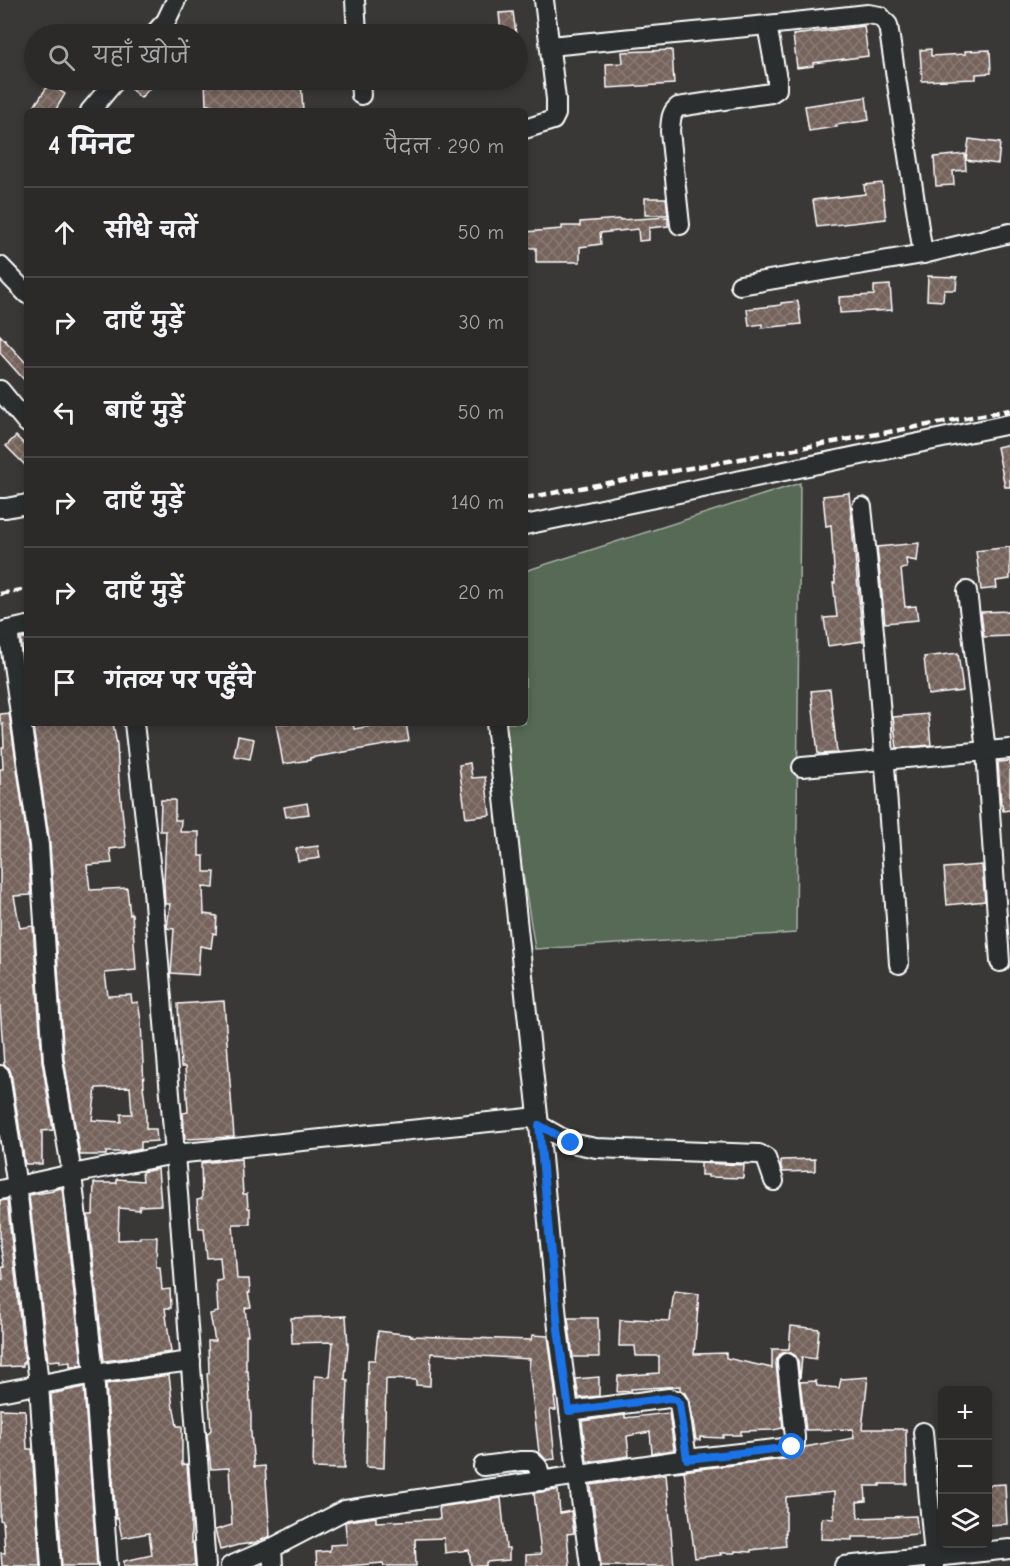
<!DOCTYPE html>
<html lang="hi">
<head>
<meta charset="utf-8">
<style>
	:root { --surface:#2b2a29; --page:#333231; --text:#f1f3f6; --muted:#a6a7a8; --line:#474646 }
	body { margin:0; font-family:"Comic Neue","Playpen Sans Deva",sans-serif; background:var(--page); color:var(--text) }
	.controls { position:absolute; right:18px; bottom:18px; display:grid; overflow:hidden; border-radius:9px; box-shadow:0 3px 9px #0003 }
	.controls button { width:54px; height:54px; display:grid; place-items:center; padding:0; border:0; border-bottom:2px solid var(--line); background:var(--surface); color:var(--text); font:30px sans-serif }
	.stop { position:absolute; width:18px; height:18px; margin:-14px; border:4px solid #1a73e8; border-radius:50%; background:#fff }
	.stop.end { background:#1a73e8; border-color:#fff; box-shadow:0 2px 6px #0008 }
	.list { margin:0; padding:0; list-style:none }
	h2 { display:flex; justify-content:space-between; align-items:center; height:78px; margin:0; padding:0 24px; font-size:26px }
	h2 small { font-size:20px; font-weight:400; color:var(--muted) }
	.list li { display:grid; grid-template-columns:39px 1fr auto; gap:18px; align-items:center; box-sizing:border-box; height:90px; padding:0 24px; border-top:2px solid var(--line) }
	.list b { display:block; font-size:22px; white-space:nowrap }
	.list em { font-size:20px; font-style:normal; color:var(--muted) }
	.icon { flex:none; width:33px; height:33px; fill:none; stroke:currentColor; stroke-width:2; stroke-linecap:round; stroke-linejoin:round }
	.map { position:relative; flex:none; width:1010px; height:1566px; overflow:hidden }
	.search { position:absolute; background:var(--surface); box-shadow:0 3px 9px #0003; left:24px; top:24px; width:504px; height:66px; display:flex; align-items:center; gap:15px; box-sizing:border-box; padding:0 21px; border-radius:33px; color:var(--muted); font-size:22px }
	.panel { position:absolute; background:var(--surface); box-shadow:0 3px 9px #0003; left:24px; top:108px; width:504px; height:618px; border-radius:9px }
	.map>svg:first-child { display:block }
	.garden { fill:#566a54; stroke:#aab4aa; stroke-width:1.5 }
	.building { fill:url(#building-cross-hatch); stroke:#fff; stroke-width:1.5; fill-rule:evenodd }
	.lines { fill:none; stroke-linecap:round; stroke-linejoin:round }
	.minor-casing { stroke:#fff; stroke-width:22 }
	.minor { stroke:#2a2d2e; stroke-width:18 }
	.rail { stroke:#fff; stroke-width:4.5; stroke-dasharray:9 4.5; stroke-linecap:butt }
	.route { stroke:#1a73e8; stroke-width:8 }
</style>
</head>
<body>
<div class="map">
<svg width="1010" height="1566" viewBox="0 0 1010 1566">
	<defs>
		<pattern id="building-cross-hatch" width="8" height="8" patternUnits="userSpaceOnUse" patternTransform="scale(1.5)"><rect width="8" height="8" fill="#74635b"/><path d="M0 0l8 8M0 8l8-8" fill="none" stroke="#897a74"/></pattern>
	</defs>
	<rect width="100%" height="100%" fill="#393837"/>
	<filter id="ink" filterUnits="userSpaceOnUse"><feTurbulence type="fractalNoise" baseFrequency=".0167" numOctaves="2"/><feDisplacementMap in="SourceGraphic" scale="12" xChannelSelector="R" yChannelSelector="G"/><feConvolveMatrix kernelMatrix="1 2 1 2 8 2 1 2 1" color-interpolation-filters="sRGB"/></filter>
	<g filter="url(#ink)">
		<!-- garden -->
		<path class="garden" d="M800,483L796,933L535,949L512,805L505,723H525V571Z"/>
		<!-- building -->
		<g class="building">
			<path d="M513,12L516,34H501L499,13Z"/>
			<path d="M864,26L868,56L813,63V66L797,68L793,35Z"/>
			<path d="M931,49V56L965,54V51L990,50L991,73L976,74V79L922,81L920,50Z"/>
			<path d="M672,50L674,84L607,88L606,64L623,63L622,52Z"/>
			<path d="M127,80H157L141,98L126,85Z"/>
			<path d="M205,80H301L303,111H214L213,105H206Z"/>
			<path d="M49,84L65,94L55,111H31Z"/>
			<path d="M866,97L869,120L836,125L837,127L809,131L805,106Z"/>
			<path d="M969,139L1000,143L998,164L966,160Z"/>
			<path d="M965,154L966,170L953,171L954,185L936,186L934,157Z"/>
			<path d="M882,183L886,219L817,227L813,200L865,194L864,185Z"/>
			<path d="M645,198H666L668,215H645Z"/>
			<path d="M668,217V226L649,228V240L639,241L638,229L600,233L601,244L580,247V262H536V248H525V232L562,229V226H580V222L620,219V220Z"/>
			<path d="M928,276L957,277L956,290H944L943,301L927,300Z"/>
			<path d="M890,285L892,310L840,313L839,297L874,295V286Z"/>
			<path d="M798,301L801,324L762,328V324L749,326L747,309L781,305V303Z"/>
			<path d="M0,335L27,364V383L0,353Z"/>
			<path d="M16,436L27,447V467L6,446Z"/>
			<path d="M1010,444V487H1005L997,447Z"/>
			<path d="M849,493L863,641L828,646L824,618L837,617L833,583H835L831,525L826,526L823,496Z"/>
			<path d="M919,543L917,561L906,559L907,568L901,569L905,607L916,606L918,620L885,623L877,547Z"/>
			<path d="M1010,547V579L996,581L997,588L981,590L976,551Z"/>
			<path d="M1010,611V636L984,637L981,612Z"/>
			<path d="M27,638V653L23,654L21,639Z"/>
			<path d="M958,653L963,691L928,695L924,657Z"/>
			<path d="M830,689L837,753L818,754L811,691Z"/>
			<path d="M9,713L28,846L31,895L14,896L20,928L33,926L42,1061L53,1130L42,1131V1164H25L11,1073L9,1068L4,1065L0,1006V769H3L2,747H4L3,724L0,725V714Z"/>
			<path d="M928,714L931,745L897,748L893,717Z"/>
			<path d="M53,723H113L117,745L119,781L126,847L110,849L112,863L87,865L90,890L127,888L130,915L132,914L136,970L105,973L108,996L131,995L132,1003L138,1002L141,1021L144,1086H143L146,1111V1129H156L157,1141L141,1142V1149L127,1152H106V1155H80L64,1059L50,844L33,726ZM130,1087L132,1114H121V1122L92,1120L96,1088Z"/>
			<path d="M276,723H353L354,729L386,723H406L409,741L310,758V760L283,764Z"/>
			<path d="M238,736L254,739L250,759L234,756Z"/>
			<path d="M1010,761V810L1003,811L1002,804H1001L998,762Z"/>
			<path d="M470,763L472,778L485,777L490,815L466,818L459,765Z"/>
			<path d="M161,800H175V820H181L180,832H199V856H204V872H215L214,888L203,887L204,914L217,916L216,934L213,933L211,948L200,946L198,975L171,973L174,929L167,928L170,904H165L164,883L166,831H160Z"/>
			<path d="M307,803L309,814L286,817L284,807Z"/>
			<path d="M318,846L320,858L298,861L296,849Z"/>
			<path d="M982,865L985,901L947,905L944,868Z"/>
			<path d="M224,1001L234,1137L185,1139L183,1113L188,1112L185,1067H181L178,1004Z"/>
			<path d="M241,1159L243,1194H247L248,1208H250V1224H233L237,1279H249L250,1293H248L251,1307L245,1308L248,1335H246V1371H248L251,1416V1433L254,1467L265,1466L270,1536L254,1543L238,1545L220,1550L215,1530L232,1525L229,1468L211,1469L207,1434L211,1430L207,1373H209L208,1341H215L210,1314L218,1312L216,1281L222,1280L220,1257L207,1258L204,1228H199L197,1200L202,1199L201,1163Z"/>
			<path d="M815,1159V1171L783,1172L781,1167V1160Z"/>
			<path d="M701,1163L744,1165L743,1178L708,1177V1175H701Z"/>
			<path d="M158,1169L161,1205L140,1206L139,1210L119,1208L118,1240L140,1239V1237H157L156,1267H160L162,1290L170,1289L171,1308H165L171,1352L104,1361L88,1215H93L94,1183H117V1179L143,1181L142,1172Z"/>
			<path d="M62,1188L82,1365L70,1367V1362L60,1363V1360L48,1361L29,1195L53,1191V1190Z"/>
			<path d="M7,1200L25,1363H23V1366L0,1367V1279H3L2,1267H4L0,1244V1201Z"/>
			<path d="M674,1291L699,1294L694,1354L726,1353V1358L772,1368V1349H789L791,1326L819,1329L816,1359L802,1357L800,1378L798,1362L796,1356L791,1353L785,1352L780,1354L777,1359L776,1364L783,1428L773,1430L741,1431V1435H723V1438L700,1437V1440H696L690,1402L685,1393L680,1390V1386L631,1389V1391L617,1392L618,1376L659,1373V1356H636L635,1346H619L620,1320L634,1321V1319L670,1321Z"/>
			<path d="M346,1316L348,1346L345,1379L348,1380L344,1469L313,1468L315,1376L330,1377L333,1342L292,1343L291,1318Z"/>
			<path d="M568,1318H598L599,1357H573Z"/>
			<path d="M378,1331L412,1335L411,1336L531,1340L532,1335L548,1336L556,1397H554L556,1410H550L555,1459L546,1460L539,1452L529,1368L530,1359L431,1353L430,1386L416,1385V1380L386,1379L384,1468L366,1467L368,1360H375Z"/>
			<path d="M169,1375L173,1409H174L177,1426H182V1465L187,1464L191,1518V1543H193L195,1566H124V1561L152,1555L149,1533L122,1538L118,1518L116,1519L106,1384Z"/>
			<path d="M599,1377V1396L579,1398L576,1379Z"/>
			<path d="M868,1377L862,1429H906L907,1484H880V1486H865L866,1501L857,1502L858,1518L916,1516L918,1534L878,1537H852V1540L821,1539L822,1518L834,1519V1492L786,1497V1533H785L786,1546L751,1550V1552L735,1551V1553H720L721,1555L695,1558L684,1471L674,1472L793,1458L801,1454L805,1447L854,1438L853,1429L806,1430L800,1382L816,1381L817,1386L839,1388L841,1379Z"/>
			<path d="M84,1387L97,1566H62L51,1394Z"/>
			<path d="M0,1409L25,1410L27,1449H32L40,1566H2L1,1553H5L3,1521L0,1520Z"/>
			<path d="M669,1413L674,1450L652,1453L650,1432L627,1436L629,1456L587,1462L582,1421L625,1415V1418Z"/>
			<path d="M666,1474L674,1566H601L591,1485Z"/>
			<path d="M1005,1484L1007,1524L987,1525V1485Z"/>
			<path d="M558,1490L560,1513L571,1511L574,1533L567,1534L570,1566H526V1555L541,1554L534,1493Z"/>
			<path d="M501,1498L506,1548H509V1560L486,1562V1566H471L469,1550L445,1553L444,1538L415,1539L416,1566H384L383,1563L347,1566H317L316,1552L330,1551V1545L347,1544L345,1522L349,1521L376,1517V1522L440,1519L439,1507Z"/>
		</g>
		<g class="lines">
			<!-- minor casing -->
			<g class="minor-casing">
				<g id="minor">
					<path d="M355,0L357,34"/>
					<path d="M154,34L166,21L176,0"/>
					<path d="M550,46L767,25L868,14L880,16L888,25L923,254"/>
					<path d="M360,80L361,95"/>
					<path d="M90,111L116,80"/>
					<path d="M525,129L553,120L556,114V99L544,0"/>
					<path d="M680,225L670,131C671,122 670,113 678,107L771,93L777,89V79L767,25"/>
					<path d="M0,266L27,294"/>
					<path d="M740,285L923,254L1010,233"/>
					<path d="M0,390L27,423"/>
					<path d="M862,507C878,659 889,812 899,964"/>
					<path d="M0,508H6L27,504"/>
					<path d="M525,525L1010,424"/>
					<path d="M967,591L986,751L1000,962"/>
					<path d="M8,630L39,845L53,1060L72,1174L94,1374L108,1566"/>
					<path d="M0,632L27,626"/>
					<path d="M134,723L152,879L175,1154L206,1566"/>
					<path d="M496,723L539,1125L558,1329L590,1566"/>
					<path d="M802,767L1010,749"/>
					<path d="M0,1075L17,1187L39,1384L51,1566"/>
					<path d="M539,1125L571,1143L596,1148L759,1154L766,1158L774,1181"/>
					<path d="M0,1190L72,1174L175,1154L538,1117"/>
					<path d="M0,1392L94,1374L191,1361"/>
					<path d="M569,1411L669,1398L676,1400L679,1404L687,1459"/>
					<path d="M923,1432L934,1557L1010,1549"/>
					<path d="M483,1466L521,1461H532L538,1467L541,1481"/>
					<path d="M272,1548L345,1510L687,1459L792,1447L795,1443V1437L787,1363"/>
					<path d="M230,1566L272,1548L273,1566"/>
					<path d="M844,1566L934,1557V1566"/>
				</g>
			</g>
			<!-- minor -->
			<use href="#minor" class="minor"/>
			<!-- rail -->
			<g class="rail">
				<path d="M525,498L1010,410"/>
				<path d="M0,594L27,589"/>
			</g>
		</g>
	</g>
	<g class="lines" filter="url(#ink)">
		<!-- route -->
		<path class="route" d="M571,1143L539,1125L558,1329L569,1411L669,1398L676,1400L679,1404L687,1459L792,1447"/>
	</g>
</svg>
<div class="controls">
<button>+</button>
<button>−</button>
<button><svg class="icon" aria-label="layers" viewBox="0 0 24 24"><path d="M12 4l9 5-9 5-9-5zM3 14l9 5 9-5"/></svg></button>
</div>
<div class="stop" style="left:792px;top:1447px"></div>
<div class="stop end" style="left:571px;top:1143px"></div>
<div class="search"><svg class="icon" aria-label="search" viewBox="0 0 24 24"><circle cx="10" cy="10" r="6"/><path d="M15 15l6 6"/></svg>यहाँ खोजें</div>
<section class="panel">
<h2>4 मिनट<small>पैदल · 290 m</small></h2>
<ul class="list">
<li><svg class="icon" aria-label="ahead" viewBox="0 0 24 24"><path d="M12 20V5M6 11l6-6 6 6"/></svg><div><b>सीधे चलें</b></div><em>50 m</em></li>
<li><svg class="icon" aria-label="right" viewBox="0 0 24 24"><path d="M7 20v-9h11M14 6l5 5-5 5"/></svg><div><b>दाएँ मुड़ें</b></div><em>30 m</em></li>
<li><svg class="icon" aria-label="left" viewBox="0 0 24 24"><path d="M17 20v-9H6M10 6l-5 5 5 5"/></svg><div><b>बाएँ मुड़ें</b></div><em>50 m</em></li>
<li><svg class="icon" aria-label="right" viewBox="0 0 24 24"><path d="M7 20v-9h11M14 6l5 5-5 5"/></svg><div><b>दाएँ मुड़ें</b></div><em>140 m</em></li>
<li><svg class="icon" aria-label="right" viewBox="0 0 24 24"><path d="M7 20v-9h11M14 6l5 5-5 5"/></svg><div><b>दाएँ मुड़ें</b></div><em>20 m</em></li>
<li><svg class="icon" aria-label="arrive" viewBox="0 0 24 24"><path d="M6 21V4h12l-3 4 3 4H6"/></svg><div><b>गंतव्य पर पहुँचे</b></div></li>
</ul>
</section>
</div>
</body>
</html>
